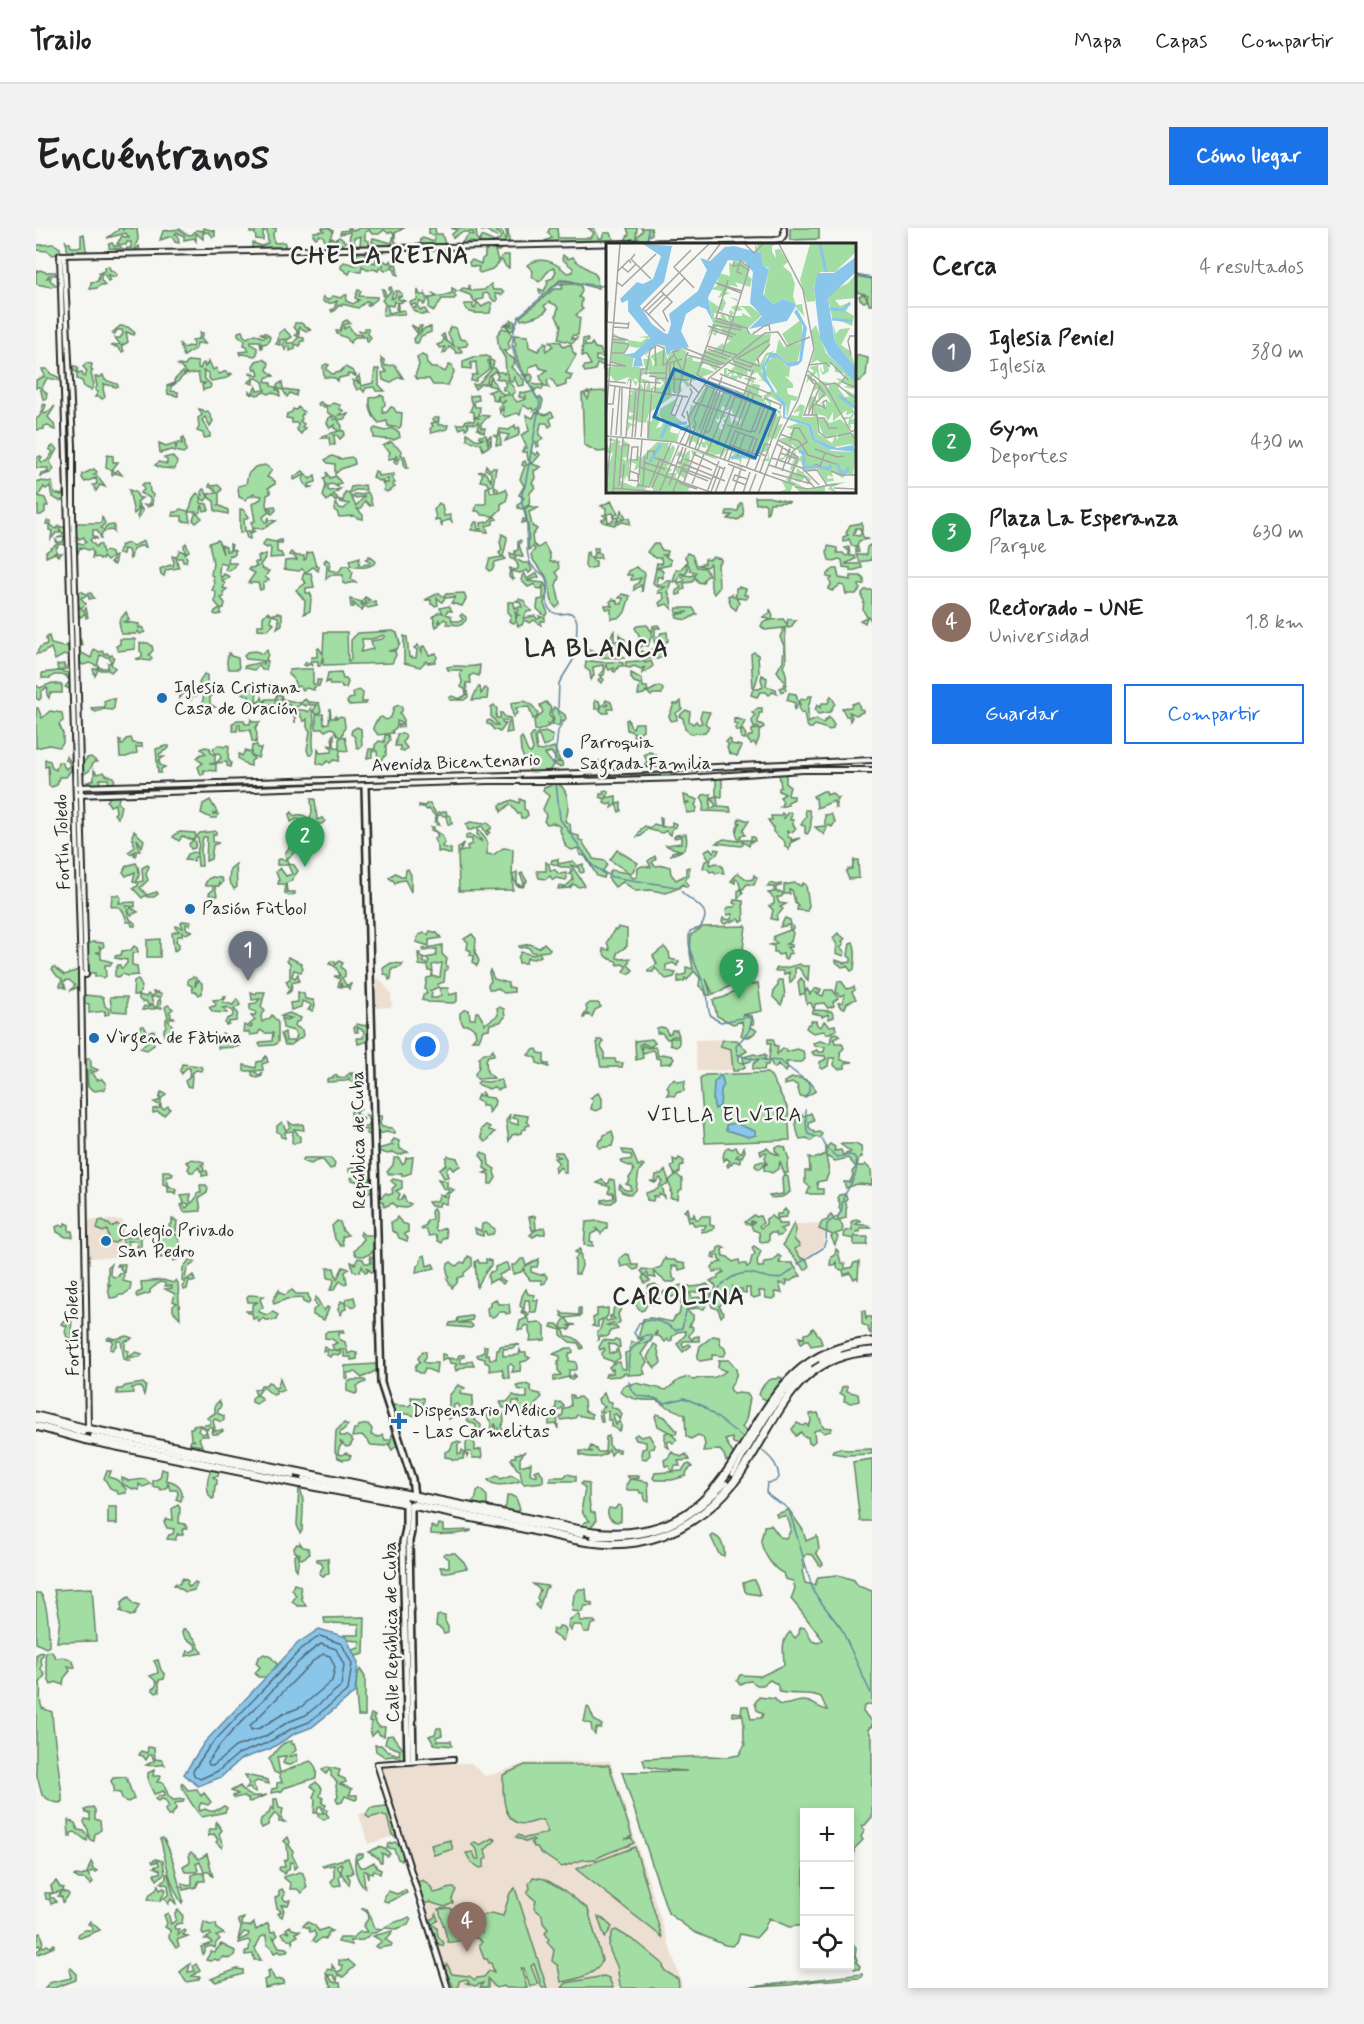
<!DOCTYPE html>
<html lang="es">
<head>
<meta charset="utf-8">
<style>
	:root { --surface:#fff; --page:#f2f2f2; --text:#202124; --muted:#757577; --line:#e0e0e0; --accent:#1a73e8 }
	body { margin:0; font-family:Mynerve,sans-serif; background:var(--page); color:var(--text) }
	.controls { position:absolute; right:18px; bottom:18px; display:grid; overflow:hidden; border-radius:0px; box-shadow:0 3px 9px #0003 }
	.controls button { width:54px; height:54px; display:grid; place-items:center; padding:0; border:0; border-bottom:2px solid var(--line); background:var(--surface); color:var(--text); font:30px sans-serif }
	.you { position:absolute; left:390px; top:819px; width:21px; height:21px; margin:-15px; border:4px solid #fff; border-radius:50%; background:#1a73e8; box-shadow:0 0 0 9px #1a73e833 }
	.badge { display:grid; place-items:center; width:39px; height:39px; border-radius:50%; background:var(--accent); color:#fff; font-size:20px; font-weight:700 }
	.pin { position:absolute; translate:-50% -50px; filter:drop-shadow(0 2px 3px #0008) }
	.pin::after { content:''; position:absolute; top:32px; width:21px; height:18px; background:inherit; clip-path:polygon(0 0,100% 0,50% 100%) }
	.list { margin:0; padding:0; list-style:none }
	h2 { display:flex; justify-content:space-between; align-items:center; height:78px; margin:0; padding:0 24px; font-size:26px }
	h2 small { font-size:20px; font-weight:400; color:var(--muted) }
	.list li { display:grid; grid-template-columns:39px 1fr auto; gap:18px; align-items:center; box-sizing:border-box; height:90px; padding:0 24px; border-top:2px solid var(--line) }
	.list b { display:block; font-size:22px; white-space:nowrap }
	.list p { margin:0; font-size:20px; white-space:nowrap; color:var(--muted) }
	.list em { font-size:20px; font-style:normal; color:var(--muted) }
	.actions { display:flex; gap:12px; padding:18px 24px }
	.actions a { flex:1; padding:14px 0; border:2px solid var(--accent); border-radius:0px; text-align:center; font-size:21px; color:var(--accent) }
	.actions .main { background:var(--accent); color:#fff }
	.icon { flex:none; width:33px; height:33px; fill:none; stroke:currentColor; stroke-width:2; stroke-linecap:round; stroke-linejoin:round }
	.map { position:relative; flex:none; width:836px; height:1760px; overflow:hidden; border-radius:0px }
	header { display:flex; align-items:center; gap:36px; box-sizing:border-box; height:84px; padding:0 30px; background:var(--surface); border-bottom:2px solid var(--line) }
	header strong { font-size:28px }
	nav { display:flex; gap:33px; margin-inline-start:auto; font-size:21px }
	.intro { display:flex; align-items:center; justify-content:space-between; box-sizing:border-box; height:144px; padding:0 36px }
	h1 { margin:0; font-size:42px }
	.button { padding:15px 27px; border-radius:0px; background:var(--accent); color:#fff; font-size:21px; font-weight:700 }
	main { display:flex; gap:36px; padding:0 36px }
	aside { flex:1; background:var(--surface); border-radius:0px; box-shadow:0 3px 9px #0003 }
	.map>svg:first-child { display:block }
	.built { fill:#ecdfd2 }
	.green { fill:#a2dda3; stroke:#668467; stroke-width:1.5; fill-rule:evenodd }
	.water { fill:#8ac6ea; stroke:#64889e; stroke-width:1.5 }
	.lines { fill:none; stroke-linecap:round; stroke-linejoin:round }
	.shore { stroke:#516977; stroke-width:1.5 }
	.stream { stroke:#64889e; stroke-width:1.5 }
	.minor-casing { stroke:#2b2b2b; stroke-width:8 }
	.major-casing { stroke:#2b2b2b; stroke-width:10 }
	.highway-casing { stroke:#2b2b2b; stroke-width:11 }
	.minor { stroke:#f6f6f2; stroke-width:4 }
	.major { stroke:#f6f6f2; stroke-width:5 }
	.highway { stroke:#f6f6f2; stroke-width:7 }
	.poi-dot { fill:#1f6fb2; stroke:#f6f6f2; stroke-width:2 }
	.labels { text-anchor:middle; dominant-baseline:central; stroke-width:5; stroke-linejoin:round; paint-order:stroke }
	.poi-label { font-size:18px; fill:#2b2b2b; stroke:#f6f6f2; text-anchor:start }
	.street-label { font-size:18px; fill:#2b2b2b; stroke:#f6f6f2 }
	.neighbourhood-label { font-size:20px; letter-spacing:1.5px; fill:#2b2b2b; stroke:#f6f6f2 }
	.district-label { font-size:24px; font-weight:bold; letter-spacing:1.5px; fill:#2b2b2b; stroke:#f6f6f2 }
	.inset-river { fill:none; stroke:#8ac6ea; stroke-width:3 }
	.inset-road { fill:none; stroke:#a5a5a2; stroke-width:1.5 }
	.view { fill:#1f6fb2; fill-opacity:0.15; stroke:#1f6fb2; stroke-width:3 }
	.inset-edge { fill:none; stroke:#2b2b2b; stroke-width:3 }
</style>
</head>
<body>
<header>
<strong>Trailo</strong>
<nav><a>Mapa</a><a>Capas</a><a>Compartir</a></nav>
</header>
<div class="intro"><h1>Encuéntranos</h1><a class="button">Cómo llegar</a></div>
<main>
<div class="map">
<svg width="836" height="1760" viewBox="0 0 836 1760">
	<rect width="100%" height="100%" fill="#f6f6f2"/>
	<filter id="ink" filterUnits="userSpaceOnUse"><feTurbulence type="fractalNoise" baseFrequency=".0167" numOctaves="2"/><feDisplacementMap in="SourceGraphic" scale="12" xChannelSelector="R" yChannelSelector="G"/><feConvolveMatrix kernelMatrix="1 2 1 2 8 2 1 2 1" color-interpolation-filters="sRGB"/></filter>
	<g filter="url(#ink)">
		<!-- built -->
		<g class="built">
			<path d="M343,750L355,765L356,779L340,780L339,753Z"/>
			<path d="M691,811L697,823L700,842L661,843L659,812Z"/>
			<path d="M52,992H87L88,1029L51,1030L50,994Z"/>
			<path d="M790,995L787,1017L762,1036L747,1018L758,996Z"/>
			<path d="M574,1533L647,1760H414L346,1540L349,1537L435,1535L449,1548L458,1546L490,1535Z"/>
			<path d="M352,1577L362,1607L332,1616L323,1586Z"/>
		</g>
		<!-- green -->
		<g class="green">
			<path d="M83,0H86L87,2L89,0L101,1L102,11L99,19L100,21L103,18L104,24L86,25L84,21L73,20V16L76,15L78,18H84L89,24L91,20H95V14H91L90,17L81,16L86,8L93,10L90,5L71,10L82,2Z"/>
			<path d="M167,0L179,3V8L177,9L173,4L167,5V11L160,5V13L158,10L148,12V8L141,4L139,6L142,7L143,15L139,14L136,8L124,12L127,3L144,1L149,6L156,7L160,2L168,3Z"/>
			<path d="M225,0H240V3L237,5L238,14L240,15L249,14V22L238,19L235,22L215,21L217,15L226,18L232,15L231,3H227V12L220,11L219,5H214L215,1L219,3Z"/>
			<path d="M286,0H293L297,3L293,12L296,10L299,12L303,9L310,14L306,17L301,14L297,18H291L287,8L284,7L280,10L277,7L278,4L288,3Z"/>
			<path d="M312,0H315V2H321L322,0H368L359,5V14L362,15V18L341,17L336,14L337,10L356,15L358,6L356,4L352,5L348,2L343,6H336L333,2L329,4V12L333,13V18L324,17L325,8L318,10L319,18L316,19L313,17L314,4L304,6L305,3L313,2Z"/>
			<path d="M393,0H399L400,6H406L409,16L407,18L384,19L385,11L387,10L398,14L399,8L393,6Z"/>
			<path d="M415,0H440L441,11L443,14L446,8L458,14L463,12L465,8L462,4H460L461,8H459L450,2L446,3L447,0L463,1L467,5L469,12L471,7L469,0H472L473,14C465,18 450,18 443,14L439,17L435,13L424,17L433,6L438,7L437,4H426L417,10L416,6L421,2Z"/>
			<path d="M514,0H521L522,10H555L558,5L552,0H558L563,10H566L568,5H574L578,11L575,14H538L535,17L517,15L516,18L511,17L509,13L516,10L512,4Z"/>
			<path d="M591,0H601L600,10L607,2L605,0H615L616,6L612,8L611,11H595L596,14L589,12L593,6Z"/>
			<path d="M754,0H783V11L754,12Z"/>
			<path d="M48,6L50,22L54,25L47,28L37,22L31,25V18L29,12L30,15H34L35,19H45V7Z"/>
			<path d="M18,16L24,20L25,25L17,27L11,23L0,22V18L2,17Z"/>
			<path d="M454,20L465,21L463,23H459L462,33L467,27H473V40L470,39L466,32L456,41L444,45L442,43L443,39L434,38L433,34L436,32L445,36L446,31L449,29V23Z"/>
			<path d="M329,23L330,32L339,35L340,30H342L347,38V32L352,35L355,32L357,38L360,34L362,47L359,46V41L355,39L349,43L344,39L342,43L338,41L333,42L326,38L325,44L315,42L313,46L305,40V37L308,34L319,37L321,35H326V31L321,29L320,26Z"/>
			<path d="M527,27L532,31L537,29C542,38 559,42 561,49C562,53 561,57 562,60C548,59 539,51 524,52L509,66H504L503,61L508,63L512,55L511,52L517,50L520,43L517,40C510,43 509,49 503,54L496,48L497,43L491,37C505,27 520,34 531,45L537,44V40L526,31Z"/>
			<path d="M73,38L74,42L77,43L81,47L78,49L71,46L74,52L72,53L68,46H65V52L69,57H64L61,60L54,61L55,54L62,53L63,45L68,43L69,39Z"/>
			<path d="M4,42L9,44H19L20,47H13L11,50L15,49L14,52L20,57L15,59L0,56V44Z"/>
			<path d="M820,48L836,51V77H833L832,72L828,74L824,71L823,68L828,66L831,71L832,67L821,64Z"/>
			<path d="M526,55L545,57L546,63L543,69L546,71L545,79L547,81L540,87L544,90L542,107H537L536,109V111L541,110L537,115L522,111L525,98L520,88L522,80L520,77L513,74L508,78L511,82C507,87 492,91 485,92L484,89L518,61H526L527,57L524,56Z"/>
			<path d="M455,56L457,62H465L468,65L466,67L459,66L461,70V73H458L451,65L447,66V71L441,72L439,74L434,67L423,63L427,60L433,61V57L435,63L448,62Z"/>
			<path d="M355,59L357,65L355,71L359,69L360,63H363L366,66L365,69L362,68V71L369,73L362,75V82L360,81L361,75L358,73L357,78L351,77L353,85L367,82L369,83L368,86L347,87L349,76L346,72L348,70L346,61H348L350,68L354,64L353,60Z"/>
			<path d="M416,60L421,63L418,66L420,69L418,71H406L398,83L393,80L394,70L400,69L396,65L404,69L416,65Z"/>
			<path d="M322,62L325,63L323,68L341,69V71L332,78L331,77L334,74L331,73L322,80L306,76V78L302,77L300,82L296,84L295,82L298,81L301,73L297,75H289L286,72L287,69L291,72L297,68L305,70L309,67H311L310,73L317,76L323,72L319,70Z"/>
			<path d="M382,62L384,67H388L389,65L390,70H393L388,77L384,73L382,78L384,82L389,81L392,86H384L377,82L376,79L380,80V76L375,77L374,74L381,72Z"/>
			<path d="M441,74L446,79L453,74L456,75L454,85C443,85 431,88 428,76H437V80L439,81Z"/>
			<path d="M311,92L314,95L308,97V101L313,98L318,106L326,107L323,103H329V100H332V106L335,109L332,114L330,113L331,109H319L314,115L311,110L301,106L300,103H304L307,94Z"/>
			<path d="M476,92L479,94L477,102L474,103L476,107L472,115L474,120L471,123L467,122L470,126L478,131L479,135L475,139L488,152V157L482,158L478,149L476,154L474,153L471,145L472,154C476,157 478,159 479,164L475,167L481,174L490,171V168L487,170L483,169L484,164L491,165L498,163V161L494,158V155L501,157H507L504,148L511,142L504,140L502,136L493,139V145L490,147L492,148L495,146L497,149L496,153L493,154L483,137L478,118L480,116L478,112L479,107L492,108L493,119L502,123L509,114L511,115L510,123L517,118L516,115H513L514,113L525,114L527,119L535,116L537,124L540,127L530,145L536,147L534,152H530V157L521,160L516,151L511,152L513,160L508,157L506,162L503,160L500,161L498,165L501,170L504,169L507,173L504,184L501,181L497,183L496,180L493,181L487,177L484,187L481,185L469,189L467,187V178L464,185L463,179L470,172L467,174L462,173L463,167L460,173L457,172L455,165L452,164L460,161L459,159L452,157L455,149L464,164L469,167L465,168L473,167L470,162H467V159L470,158L468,152L460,150L462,148L459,143L452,149L451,156H445L439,161L437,156L441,157L455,142L453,134L455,132L458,134L456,140H459L461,144H466L468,146L470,143L469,130L463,120L461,107L466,100L474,102L470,98H475L476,95L466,98Z"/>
			<path d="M259,95H265L275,102L270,103L263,99V109L268,110V113H265L264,118L259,116V121L254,123V119L251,118L249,122L247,116L249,111L244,112V117L240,116L242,113L243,105L248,101L256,109L251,112V115H257L263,109L259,107L262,104L258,99Z"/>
			<path d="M375,97L381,100L382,103L383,98H386L384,105L389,100L395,99V104L385,108L382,115H379L378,111L382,106Z"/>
			<path d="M84,98L92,99L99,105L98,107L90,104L92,114L85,118L88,123L86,124L81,119L75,118L84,116L79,110H84L87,106L86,102H81L78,107L76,105Z"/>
			<path d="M415,99L420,100L424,111L430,112L432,115L430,118L422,119L426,123L424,125H420L418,121L413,119L410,124L407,125L409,119L404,120L401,117L406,115L408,111L405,108L408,106L410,113L418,118L412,106L413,101Z"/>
			<path d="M206,103L208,108L211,110L219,106L228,110L230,108L224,105H230L234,109L232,115L226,116V120H225L224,113H215V116L221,120V126L219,128L206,126L204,127L203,124L213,123L211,118L208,117L209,113L202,107V104Z"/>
			<path d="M164,105H167L165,111L170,116L161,115L160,120L148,128L143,115L148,120L153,118L156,119L158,115L156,112L163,111Z"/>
			<path d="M551,110L552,113L549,115V118H554L556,115L559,120L564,121L568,129L560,128V133H568L571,138L570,141L567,142V137L561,136L559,142L549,144L547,141L549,138L555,137L550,128H546L547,111Z"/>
			<path d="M386,127L390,129L391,135L395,140H402L409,144L413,137H416L418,144L412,157H397L393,151H381L379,148L383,137L381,129Z"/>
			<path d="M820,127L832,130L830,147L825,153H820Z"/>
			<path d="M451,128L454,130L452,133L453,141L440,151V153H435L436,147H441L440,134L435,135V141L427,140V133L438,129Z"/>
			<path d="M345,130L348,132L349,138L359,137L367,150L363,149L354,155L347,152L346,145L351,144L347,140Z"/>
			<path d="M227,131L233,135L231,142L238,148L231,149L229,153L235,155V158L240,159V162L242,161L241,157L246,154L247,161L261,163L260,168L254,165L251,169L247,162L243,161L244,168L236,164L232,166L229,164L221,167L217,165L216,167L213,165V163L217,165L220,158L221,163L229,162L227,154L221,150L217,151V156L212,154L217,151V147L214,146L215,144L221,148L223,147L221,140L218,142L217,138L220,133Z"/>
			<path d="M152,133L162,134V140L164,141L166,136L168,135L169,139L173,133L177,142L180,140L182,145L184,146L190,143L192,147L194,145L196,146L191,150L175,153L173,150V145L167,143L169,151L175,157L174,160L167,162L166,157L170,155H164L162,145C157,146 153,145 149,147C144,149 142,156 135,158V163L142,164V168L132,166L131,158L139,155L138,152L147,144L148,146L151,145L142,137L149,138Z"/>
			<path d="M50,135L56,136L55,141L57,142L55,146L58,156L55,162L48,159L46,153L41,151V145L34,139L40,138L42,140L41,145L46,144L47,148L49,149L51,143L47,139Z"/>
			<path d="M290,136L293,137L290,141L296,146L304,144L309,139L317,143L320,148L312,146V148L303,150L302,153L299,150L288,149L287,138Z"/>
			<path d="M6,141H11L15,146L22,149V152L11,150L6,160L11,166L10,171H7L4,159H1L0,160V152L9,148Z"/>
			<path d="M339,141H343V157L349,163H340L338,159L330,160L328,164L325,160L321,162L316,152L323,155L320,151L323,148L325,158L337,155Z"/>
			<path d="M67,147L69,152L81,156L82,158L80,159L68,156L67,161L69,169L66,171L64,169H59L62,164L59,162L61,158L59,149H65Z"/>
			<path d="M572,163V223L562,224L548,217L546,166L548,165L552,171L554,166L550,165V164Z"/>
			<path d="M345,167L348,169L349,177L346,179L347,185L351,184L355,179L358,180L360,184L366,185L365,198L363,200L352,198L351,193L343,195C335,188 333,180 334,170Z"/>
			<path d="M442,167L443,172L438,173L439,179H444L443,187L453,188L445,195V200H449L448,205L441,201L443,197L442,194L440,196L431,195L433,198L430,201L428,199L424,201L421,196H428L430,192L438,193L439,190H443L441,188L438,189V184L434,183L437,176L434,171V168Z"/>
			<path d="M285,174L286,176L293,178L297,175L304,177V181L308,183L303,187L312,186L308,191L302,192L306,198L305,203H308L309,206L304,211L301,207H298L299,217H294L293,210H285L286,208L303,203L298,200L299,197L294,200L291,195L293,190L296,188L298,192L302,190L292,185L290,179L283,178L282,175Z"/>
			<path d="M7,176L10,177L7,185L9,186L19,178L12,189L18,196L19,202L16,201L12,197L8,198V201L0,202V191L4,188Z"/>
			<path d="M262,179L268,184L265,188L266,191L264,193L268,196L266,199L269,200L265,206L261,202L262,195H256V191L250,190L251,186L256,184L257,181L260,182Z"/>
			<path d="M163,181L167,182L168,184L172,183L177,193L174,198L169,189L166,192L174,205V209L168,210L167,205L161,203L163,199L162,190L166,187Z"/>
			<path d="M500,184L510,187L515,184L518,188L514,191L516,197L513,199L511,195H505L503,207L507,210L502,214L503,218L500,219V214L497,213L495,223L499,227L502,224L504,227L496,236L505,239L498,243L499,250L496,255L499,259L494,265L493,277L486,281L482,280V277L488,270L483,267L488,258L484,251L489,238L486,237L487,234L489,233L491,237L496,235L492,232L491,224H486L488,220H491L485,207L493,203L490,187L497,190Z"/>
			<path d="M398,190H403L402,197H412L411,201L395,205L394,201L397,198L395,195L401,194L396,192Z"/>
			<path d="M479,197L480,201L483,199L484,201L482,208L469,213L473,207L464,205L465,217H460L461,210L457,207L462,208L464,201L473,202Z"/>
			<path d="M339,200L349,203L355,200L363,204L364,209L358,212L338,210L337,202Z"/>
			<path d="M431,205L439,211L445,212L448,210L444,211L443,208L450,207L452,216L454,213L451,210L455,208V217L447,222L445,216L431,212Z"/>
			<path d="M148,209L150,223L147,225L136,222L124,225L123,215L130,218L139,215L140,220L142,214L146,216V210Z"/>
			<path d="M355,214L366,223L365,227L369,228L372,240H369L367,230L363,231L360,228L359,231L363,233L360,236L358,234L359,230L352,231L354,224L347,218Z"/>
			<path d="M17,218L21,221L14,234L18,241L14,245L4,248L5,245L12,244V240H0V231L4,228L6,229L4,232L6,234L11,233L17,224L13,221Z"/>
			<path d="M71,227L77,228V234H82L76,242L79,244L82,242L86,247L79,245L76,247V242L70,240Z"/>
			<path d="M136,228L141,234L139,241L125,240L119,237L123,234L131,236V232L128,230Z"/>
			<path d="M296,228L305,231L315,229L318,231L319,236L305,241L299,246V236L292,235L289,232Z"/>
			<path d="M229,237L236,242L231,249L239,253V256L232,260L235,265L231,267L230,277L231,279L239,278L240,282L236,286L234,285L236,281L231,280L233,284L227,289L229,294H231L233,289V292L240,293L227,301L218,300L219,303L215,305L217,300L215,294L219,293L216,276L225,271L226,268L219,267L218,265L216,266L217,268L212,269L210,272L203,269L202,258L210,256L212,246L219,239Z"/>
			<path d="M450,237L454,242L456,240H460L457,257L453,259L455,265L460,264L458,260L459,258L462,261V264L470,261L472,266L470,273L465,276V281L458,288L446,287L442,283H439L441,276H450V260L453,258L450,254L444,253L447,245L442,244L448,243L455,253V245L449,241Z"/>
			<path d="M58,241L61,244L57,248L60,246L69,259L64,257L60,263L57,257L61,256L60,250L49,254L46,250L47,246Z"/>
			<path d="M267,243L274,251L279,247L280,254L273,256V258L276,259L272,260L267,253L268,247L258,252V249Z"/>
			<path d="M339,243L341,244L342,248L358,246V249H355L359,255L356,256L359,259L351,264L347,262L349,259L346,254L352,255V251L342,253L337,249Z"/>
			<path d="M291,244L294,250L300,248L305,255L301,256L302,259L296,256L292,257V262L294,263L304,261L297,267L301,269L300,274L295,269L291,273L287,268L290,257L288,250L291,248Z"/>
			<path d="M2,253L16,254L18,265L26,267L27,264L30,268L29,271L24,273L16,269L14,258L10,261L8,259L2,268L9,270L12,278H9V284L5,287H2V278H0V254Z"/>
			<path d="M108,255L113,256L114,264L117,267L116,277L112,279L108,277L114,276V270L104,265L108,262L106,257Z"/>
			<path d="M174,256L176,258L182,257L186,261L183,265V276L182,277L192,282V286L179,283L178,273L173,270L172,266L181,265L179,261L173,259Z"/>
			<path d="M329,257L330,262H319L313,266L320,278L328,269L318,270L316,268L319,266L327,267L330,264L333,266L336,277L334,278L329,273L325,281H321L327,287V291L321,290L318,288L303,289L301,284L298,282L299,276L304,280L308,281L313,276L304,274L302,271L307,273L309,264L313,265L315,259Z"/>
			<path d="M167,261L169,262L172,269L169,273L165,270V275L171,276L173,282L168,283L166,277L165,283L161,286L166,290L160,295L157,292L160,284H153V282C157,276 155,271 161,265L165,269L167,267L165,264Z"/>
			<path d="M93,262L99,264L103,270H106L101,274L107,283L102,291L101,288L104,281L101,278L102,282L98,286Z"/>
			<path d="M719,269H732L754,274L734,275L732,284L730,285V277L728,275L720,276Z"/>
			<path d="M575,273L582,285L578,288L577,285L571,286L572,294L577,293L578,289L583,290L580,294L588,291L583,288L586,282L590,290H594V296L587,294L578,297L567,294L566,292L571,290L567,287L570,286V280L565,278Z"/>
			<path d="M403,275L406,277L408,288L414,287L416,294L413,292L406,294V299L403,291L399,292L400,289L398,282Z"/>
			<path d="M704,275H706C710,287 706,295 692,291L696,287H690L691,283H702Z"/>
			<path d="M493,278L502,280L493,284L496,298L501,301L496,308L497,316L502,320L508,316L514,327V334H522L523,341L520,344L523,349L520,357L524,376L520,380C511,370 517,358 509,347C504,340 498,336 495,327L499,321L497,319L493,322C491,313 494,301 491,293L486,295L487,291L491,292L489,281Z"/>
			<path d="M144,281L152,283L154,294L146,293V288H136L137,284H141Z"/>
			<path d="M204,281L208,282L213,289L208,291L209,303H214V311L211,310L209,304L204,305Z"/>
			<path d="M458,288L461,291L457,292V296L450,298L452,304L435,302L439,294H441L442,301H445V295L452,294Z"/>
			<path d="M66,289L69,295L65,300L68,302L70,298L78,297V304L75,302L66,304L65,310L61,302H57V308L62,311L56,310L54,312L60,319L63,316L65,317L67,325L70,323L75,325L76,329L80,328L78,337L74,335L77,332L76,329L71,333L67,329L66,332L61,329L56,330L57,325L55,321L52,322L44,319L42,325L39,322L40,314L47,316L50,314L48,309L43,311L39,306L41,295H65Z"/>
			<path d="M11,293H15V297L20,301L23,298L30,300L31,296L36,295C37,307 36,314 36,326H33L34,316L30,309L31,317L23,316L20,321V325H26L24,327L22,328L19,325L10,329V324L21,316L20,312L22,314H27L28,309L21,310L31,307V302L27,306L23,300L24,305H20L15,311L16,303L13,302V296H10Z"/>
			<path d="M826,295V303L825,304L824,300H820L817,307L823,308L826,305L827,309L832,311L823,313L821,317L823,324L820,325V318H816L813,311L807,314V309L812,307L810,305L814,297Z"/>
			<path d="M466,306L471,309C471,312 468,326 467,328L470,331L459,334L457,341L453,343L451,340L454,331L466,329L463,325L466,322L464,314Z"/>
			<path d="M182,312L187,326L185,317L190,319V323H194V316L196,317L195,321L199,323V326L197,328L193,327L192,335H200L198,340L193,343L189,342L191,337L184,335L183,344L185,350L188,346L194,349L189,352H186L189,356L187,360L191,361L187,364L188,369L185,370L189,375L188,380L185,381V386L181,387L178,386L179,383L184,380L179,374L180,364L176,362L178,358L177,348L175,347L177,335L173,315Z"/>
			<path d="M230,312L239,314L245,312L246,315H241V324L245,325L247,329L234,330L235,321L233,318L231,320L226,317Z"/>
			<path d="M484,312L485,313L483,317L487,329L482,327L478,330L487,335H493L496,342L493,345L491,342L484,345L475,343L476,351H479L476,352L473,349L474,340L478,342L482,341C483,335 479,333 475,330L474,325L479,327V323L482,322V314Z"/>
			<path d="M108,313L110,319L104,318L97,321L95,330L94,331L92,322L88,321L87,326H82L83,321H85L84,318L92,315L97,318Z"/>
			<path d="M150,315L153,323L149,326L151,330L150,334H147L146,330H140L143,340L130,342L128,348L125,346L124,341L134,337L137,338L138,334L136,328L140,329L144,322L149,325L148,317Z"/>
			<path d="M617,316H622L626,322L632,323L631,327H627L635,332L634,337L620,340L621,335L626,336L625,330H619L611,324Z"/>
			<path d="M834,317L836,323L835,332L823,334L820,327H830L831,319Z"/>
			<path d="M792,318L801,320V325H807L810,328L813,327V323L809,320L813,319L814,328H818L819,331L809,336H825L826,340L815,343L814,340L807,339L806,332L803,331L797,333L793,332L791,325Z"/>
			<path d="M558,320H562V324L559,325H564L565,330H556L557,333H560V339L551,341L549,338L550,325L552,324L553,329H556L559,325Z"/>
			<path d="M255,324L261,328H268V332L270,331L271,325L276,324L280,338L283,339L282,343L277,339L270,344L266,341L263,343L248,341L249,333L261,332L258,328L253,327Z"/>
			<path d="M651,325L656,327L661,339L669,340L673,347L668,351L667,355L662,354L659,349L656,354L648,355L649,361L645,362V366L641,367L640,363L645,359L642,355L648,353L649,351L646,350L647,346L645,345L642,353L637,354L640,342H644L650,335L652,343L648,347L656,348L657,346L659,348L660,344L655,343L649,329Z"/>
			<path d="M230,326V329L224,337L226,341L233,343L229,349L233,352L227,356V361L224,362L222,355H212L219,345L213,342V340L221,339L219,336V334H223L222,328Z"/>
			<path d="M333,328L336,329L340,334C333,341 323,340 314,338V332L324,329L323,337L333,336L334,334L330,331L333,330Z"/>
			<path d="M677,329L685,331V334L682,336L683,360L678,366L675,360L674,336L670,339L662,337L669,335V331L674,332Z"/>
			<path d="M290,331L294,334L293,342L303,344L306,339C315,335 312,342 317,344L315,351L320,354L309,356L307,355V347H294L290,351L291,337L288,334Z"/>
			<path d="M600,339L609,345L606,364L605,357L598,362V358L602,355L605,350L597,352H595L596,347H591L593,343Z"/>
			<path d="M620,341H625L627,344V351L626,349H621V354L623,357L631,353H635L632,364L635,372L636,381L631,376L625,378L623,375L628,371L627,365H622V363L629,359H622L617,355Z"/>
			<path d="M798,341H801L803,350L815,352V348H824L828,351V356L823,357L824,361L820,366H810L808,358L804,357L796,363L792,361L795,357L794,352L796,350L791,349V346Z"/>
			<path d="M268,345H275L278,359L270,360V365H274L276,369L275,370L274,383L268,386L269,373L260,362L270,355L266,351Z"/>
			<path d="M501,345L503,349L491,353L508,355C515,366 509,367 508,376L512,385L509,388L501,381L502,372L507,371V358L505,361L500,360L499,356L492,359L485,352L487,346H489L491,351Z"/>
			<path d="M703,359L710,361L708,367H712V369L710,371L700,370L703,375L700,382L695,378L692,368L696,366L697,368H700V360Z"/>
			<path d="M829,362H836V395L833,389H831L829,395L824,392L831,389L827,382L828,372L826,370V365Z"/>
			<path d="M45,363L50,366L55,365L58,370L53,371V368H49L45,370L50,376L45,380L48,383L50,380L52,389L50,390L49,385L45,389L41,387L43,380H45L42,377L40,366Z"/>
			<path d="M403,365L408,369L410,366L428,365L430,371L426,378L415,375L419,369L409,370L406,374L401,370L402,377L399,378L395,376V372H389Z"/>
			<path d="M586,366L594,368L589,384L585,389L575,391V381H570L569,377L576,378L574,374L577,371L581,373L582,376H586L587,370H583Z"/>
			<path d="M329,369L334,372L329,374L330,376L339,373L341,378L332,380L326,375L325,376L328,379L326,383L317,375L318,379H315L314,371L326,374Z"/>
			<path d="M483,371L489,373L490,378L496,383L491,384L487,390L499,388L501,391L504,390L503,388L509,390V393H505V397L498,392L494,395L488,392L486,397L482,398L480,393L478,395L473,393L475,387L472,384V374H478L480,392L481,387H483L480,385L483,382L480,379H486L484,374L480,373Z"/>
			<path d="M413,378L416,383H411L410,386L415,388L416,393H425L427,391L424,388L426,386L430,389V392L425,397L411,396V393L408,391L405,395L403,392V397L400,399L397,389L403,384L407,385L404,380Z"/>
			<path d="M641,380H657L661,386C650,392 654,393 641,390L640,387L652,384L640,385Z"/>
			<path d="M734,381L737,387L736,392L747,391L751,396L752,391L760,392L755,399L752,400L751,398L749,400L750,432L747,439C752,445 750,454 750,462L745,464L744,460L748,458V453L741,443L747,433L748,418L744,409L748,400L729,402L725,398L727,394L735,392L727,389L734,385Z"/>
			<path d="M90,384L93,392L88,394L103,396V400L106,399L109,404L104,406L102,403L100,406H85L83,393Z"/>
			<path d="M231,384L236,387L241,385L246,386V397L241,400L243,395L242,389L236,387L234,392L238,396L232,402L222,401V397H227V389Z"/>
			<path d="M611,397L616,404L617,398L622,397L624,400H619V409H623L625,405L631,404L632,413L628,415L626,412L625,415L619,416L616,406L612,418L608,417L602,421L604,415L601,413L604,409L599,400L601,398Z"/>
			<path d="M357,403L361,405L364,416L361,421L352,423H359L360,427L356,435L287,437V428L284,438H282V433H277L276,438L274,436L270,438L268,437L270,434L274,435L276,429H281V421L283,420L287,426L288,404H311L312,433L315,431V412L322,405ZM348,407L349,408L346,411L335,413L337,421L325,424L327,419L326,411H336Z"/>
			<path d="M578,403V413H583L584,406L586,410L589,411V415L585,416L583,420L579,421L578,424H584L588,430L554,429L552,423L553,421L558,423L559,427H566L570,423L574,422V418L568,417V414L572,413Z"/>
			<path d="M13,408L15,416L27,419L32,417L33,427H28L19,432L15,420L6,425L0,426L4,419L11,416L10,410Z"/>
			<path d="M368,408L371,409L373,429L380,430L381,422L378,420L382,417L386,426V419L388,418L393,427L400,425L401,429L399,434L392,435L390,433L384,439L368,435Z"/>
			<path d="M38,410L42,413L43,410L45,412L46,418L42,417L41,428L43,432L46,425L55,430L58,421L63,424L66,423L69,426L71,425L74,428L76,427L78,429L75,436L79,440L75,444L72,442H62L59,448L57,441H62L63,438L64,440H72V435L75,434L74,430L64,427L61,438L54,435L47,437L44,434L39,440L36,439L37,413Z"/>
			<path d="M84,411H99V421L82,423L80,418L84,416Z"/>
			<path d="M104,415H112L116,418L117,422L113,427L116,430L114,433L100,431L106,429V425L104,423Z"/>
			<path d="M616,421H619L621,425L627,424L628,427L622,431L612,430L609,433L601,429L606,423L609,426H612Z"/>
			<path d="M231,422L232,426L230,432L232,433L230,442H226L223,437L218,442L208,440L209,438L226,434L227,436L229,433L210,431L208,428L211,424L220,423L226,426Z"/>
			<path d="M718,424L722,427L723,444L719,458L717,460L715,426Z"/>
			<path d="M193,425L195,428L202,430L203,441H193C189,436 191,430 193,425Z"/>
			<path d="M556,433C567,436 577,432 587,435V438H583L579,444L577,443L578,440L573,442L570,437L568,447L565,448L568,452L565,455L562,452L565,449L563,447L567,443V437L557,439L558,447L555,452L554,444L549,440L550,434Z"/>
			<path d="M601,433L610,435L615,433L617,438L606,446V443L609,439L605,441L598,438L594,440L589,439L590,434Z"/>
			<path d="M28,436V439L33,438L34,440L23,443L33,445L34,461L29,459L34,453L29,447H18L14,450H6V445L22,443L21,437Z"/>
			<path d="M444,437L443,448L437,446L434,448L435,455H430L432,469L428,472H414L413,470L416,468L423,471L430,467L429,461L425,459L426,453L424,446L426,442H412L411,439C423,436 433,441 444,437Z"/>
			<path d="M265,441H277V456H281V452H285L283,458L278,459V462L270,460L267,462L264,458L260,459L257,450L252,446L254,442Z"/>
			<path d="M305,444L307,451H310L312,454L310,460H306L305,457H294L293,453L290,455L292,445Z"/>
			<path d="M595,445L606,451L607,459H611L612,464L623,458L627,461L626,466H617L615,468L610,463L608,466L602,467L604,456L598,454L595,450Z"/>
			<path d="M168,446L171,447V456L179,458V466L174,469V476L179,479H169L166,476L170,457L165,462L163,455Z"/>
			<path d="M726,447L731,450L730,458L740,461L741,466L737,464L733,467L730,464H724L721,469L715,467L717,461H723L727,459L725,451Z"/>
			<path d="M16,455L26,457V465H14L13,470L11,467L12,461L10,460L5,464V470L3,472L0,470V457L4,460Z"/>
			<path d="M209,456L212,461H221L220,475L225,472L226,469L227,472L229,474L230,471H239L241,466L245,467L246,470L243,472L240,471L238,478H229L226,476L221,479L219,475L214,476L213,468L206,465Z"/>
			<path d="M442,459H444L445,466L449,460L452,462L451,471L436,472Z"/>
			<path d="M148,460H158L164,464L160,465V468H156L155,472L152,471V466H147L143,471V463H148Z"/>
			<path d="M323,462L327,465L326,474H331L330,476L313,477L311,474L313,471L318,470L317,464Z"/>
			<path d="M753,465L760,466L762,474L766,471L769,472L773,468H776L772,479V495L780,491L787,495L793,489L798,497L797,500L794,502L779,497L776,500H773L770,496L768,484L765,485L763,481L764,476L763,475L758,482L759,475L751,472Z"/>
			<path d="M795,468L799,475L794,484L782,486L779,482L781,477L784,480L786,475H792Z"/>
			<path d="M73,471H79L78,480L76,482L68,481L60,484L56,482L55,480L69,479L68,473Z"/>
			<path d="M246,471L265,475L269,471L272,474L270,478L265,476L259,480L253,478V476L246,477Z"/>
			<path d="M559,472L563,473L565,479L568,476L570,478L572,477L569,474L570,472L575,474L577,481H572V485H567L564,482L565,480L559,481Z"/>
			<path d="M488,473C495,475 499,480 502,486L500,490L497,491L493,479L480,480L481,485L477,489L475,475Z"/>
			<path d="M645,473L646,481L640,485L641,492L635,493L633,488L638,476H642Z"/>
			<path d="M274,474L283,475L285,483L282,486H287L288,496L293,495L294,480L295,490H299V487L300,490L305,488L308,490L309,499L306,508L309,509L312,523L304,522L303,533L298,532L294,535L292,533L287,537L281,535L282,521L284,525L296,524L297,521L292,517L297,518L296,508L298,506V518L303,521V511L305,509L302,508L298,501L295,500L289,503L287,501H280V486L277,483L281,477H273Z"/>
			<path d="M510,474L515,480L513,487L517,492L514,496H511L513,498L502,503L499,502L498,493L507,484L504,477Z"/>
			<path d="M822,474L824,481L827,482V484L820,487L813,484L816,489L814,493L813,488H810L806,480L815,479L816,476Z"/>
			<path d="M363,477L366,479V483L364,485L368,492L366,495L361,493V497L367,496V499H361L356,503L357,505L342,507L337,500L340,493H342L343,490L346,489L350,492C357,490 356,485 358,479Z"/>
			<path d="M458,477L461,481L460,490H464V485H466L469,489L474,490L476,504L470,505L473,494L466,492V495L470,496L464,504L457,501L455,497L451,496V493L454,492L459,497H462L455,488V479Z"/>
			<path d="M518,479L529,487L530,491L528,494L524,493V496L522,498L516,496L518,492L515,485Z"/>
			<path d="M0,480H2L6,490L14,483L26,485L27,493L23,496L27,506V515L23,519L13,517L0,520Z"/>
			<path d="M275,480C282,494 274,509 278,523L276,527H273L271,522L274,503L271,499V491L269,493H267L264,486H260L259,495L258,487L249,485C253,481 268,481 272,484Z"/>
			<path d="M722,480H726V485H723L722,495L727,497L728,499L723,502V510L720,518L718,514L715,516L711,511L713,508H716V502L723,501L721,499L718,500L716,493L719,487L716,485Z"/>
			<path d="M650,482L654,484L653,493L657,496L660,493L662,496L666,495L664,489L666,483L674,484L669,495L673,499L669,504L656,506L649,501L647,490L643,488Z"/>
			<path d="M698,490L709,493L705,502H707L710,507L709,511L705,510V503H700L699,500L702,497L698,496Z"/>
			<path d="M215,491L217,494H224L219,500L221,506L220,515L216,513L214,502H204V496H202L201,503H197L196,496L201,492H208L209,496H214Z"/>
			<path d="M590,492L592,491L594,498L597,500L599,495H607V502L601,506L602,510L599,511L597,507L599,505L591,502Z"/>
			<path d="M321,499L325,501L326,518L323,521L321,520L319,509L315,506L316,502Z"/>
			<path d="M510,504L517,508L516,514L507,519L503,508L499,509L501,522L506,523L518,519L524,533L522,534L515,524L509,526L516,535L526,534L527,538L523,539L518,536C513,542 511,550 502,551L494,544L493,540L497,533H489L485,523L484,511L486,509L492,524L495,525L497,521L494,510L497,506Z"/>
			<path d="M361,506H367L370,508L367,515L371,520L368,523L364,522V518H359Z"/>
			<path d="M349,507H353L354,512L350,517V527L345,532L347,535H343L344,532L342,531L341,523H336V529L331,530L333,521H339V517L343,513L348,514Z"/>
			<path d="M95,510L97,515L106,516V519H100L101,525L90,529H84L83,512H85V517H87L90,511Z"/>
			<path d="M693,511L695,512V516L706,518L701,528L693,525L691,519L693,517L690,514Z"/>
			<path d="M182,517L188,519L191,517L193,518L192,531L195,535L194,539L191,538V534L180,535L185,530L183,525L179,526L177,521Z"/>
			<path d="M221,517L222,520H225L222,530L215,527L218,531L215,533V538L211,537L202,530L203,526L206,528L209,522L215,525L216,518Z"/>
			<path d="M129,518H133V520L123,526L124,529H128L123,532L124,537L129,539L125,541V545H122L120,521Z"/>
			<path d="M169,519L174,520L175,525L179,527V535L173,536H180V543L168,542V546L165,547L162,539L167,535L162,532L161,530L165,526H170L165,521Z"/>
			<path d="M613,524L620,526L621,531L618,529L613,530L615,538L610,541L642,542L643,544L633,548L600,547L597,546L595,549L553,550L552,547L557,545L556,540L563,533L564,543L597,546L599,543L610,541L608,537L611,533L608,527Z"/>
			<path d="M30,528L35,534V542L30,549H23L21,557L16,559L13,558L12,538L9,539V531L14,533L16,540L20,542L22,534H25L30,541L34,537L32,533L29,532Z"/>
			<path d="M55,529L61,534H58L53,543L48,546L46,545L47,535L51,530Z"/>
			<path d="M58,542L61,546L68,544L70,547L78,549L79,557H73L72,551H64L63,557L55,558L51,554L58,552Z"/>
			<path d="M743,546H750V556L754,559L752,566L753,568H758V571L752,574V577L744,579L747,574L744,569L749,566L743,563V560L745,559Z"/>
			<path d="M680,550H686V569L681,568L682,578L694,579L695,584L667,583L668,574L665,570L667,567L675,566L674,581L680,578L675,570L680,568Z"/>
			<path d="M517,554C534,557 534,582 529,593L534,596L535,606L543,608V612L547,613C548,620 555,624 557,631L569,633L571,637L566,644L569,647L568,650L561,648L549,628L544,627L542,620L536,622L530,619L524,602L525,599L517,595L511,596L508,593L510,588L507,581L513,568L507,563L508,559L514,558Z"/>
			<path d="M570,562L573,565L570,570L580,568V576L585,575V583L583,584L580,576L576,580L575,575L572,577L568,575L569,571L564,569V566H568L567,563Z"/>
			<path d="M787,563H790L791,567L796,565L800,570H803L800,575L801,580H799L798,573L781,580L780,570H778L777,568Z"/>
			<path d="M648,567L662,572L659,577L661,580L659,584L651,585L649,576L654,574H649Z"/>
			<path d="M75,568H83L82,575L85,578L82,590L78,586L80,584L79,576L74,578L71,573Z"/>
			<path d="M275,571H279L281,592L286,590L289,593L286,596H281L283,609L280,616L283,615V620L281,619L280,616L278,618L275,616V621L271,623V618H268L269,613L264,612L268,609L276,613L274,606L276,599L273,593H269L268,599L258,603L259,600L266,597L265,592L261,591L255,594L253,587L256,584L258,588C264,585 269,587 274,591L276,584Z"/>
			<path d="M484,571L488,573V581L491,583L492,587L489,590H485L484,585L482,586L474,576L465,584L464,577L476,572L483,575Z"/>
			<path d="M174,572L181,584L176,586H182L181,590H175L165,585L167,576Z"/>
			<path d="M390,576H394L401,587L402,584L405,585L410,583L411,587L415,588L416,596H412L410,588L402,587L401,593L404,597H401L399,594L400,589L393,581L391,582L388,579H383V577L389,578Z"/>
			<path d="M769,582H773C776,588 776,602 771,606L769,605V598L765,597L770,588Z"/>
			<path d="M754,584L756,586L754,592H757V597L760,600L756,604L751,603L752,609L755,610V612L764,610L754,615L753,622L749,618V614L737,604V599L732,592H736L735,588H744L746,585L748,587V591L751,585Z"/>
			<path d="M795,586L799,594L796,599L792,597L788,607L787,606L779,599L789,598V587Z"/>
			<path d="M624,589L626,590V599L636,598V594L641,596L640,599L636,601L635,607L630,603L626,605L611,601L605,608L601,609L605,601L609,598L614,600L618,596L625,598Z"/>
			<path d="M704,590L713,593L707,602L709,607L704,608L705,612H715V609H718L719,613L714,614L713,618L706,613L707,616L705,618L680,615L688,611L703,613L700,605L702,597L704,595L702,594Z"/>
			<path d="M434,594L449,596L451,594L455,598V601L451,603L454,604L451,607L446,598L435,602H432L430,596Z"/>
			<path d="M395,599H398V602L406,607L409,615L406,617V619L415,621V626H412L406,623L402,624V619L398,611L402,609L400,604L395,602Z"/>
			<path d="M442,601L451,613V626L457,627L467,620L477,621L476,648L481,644V656L486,658L488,655L484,646L486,645L491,653L487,659L481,658L477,649V662L423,663L422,620L427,616L424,624L432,622L431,618L436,616V611H430V607L434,606L446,614L441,606Z"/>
			<path d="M98,603L108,612L106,619L101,611L104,623H100V628L98,627V624L94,626L92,624L99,619L96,608Z"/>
			<path d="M180,603V606H177V614L183,615L177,617L175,631L170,633L171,609H167L165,621L166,638H162L161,628L158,630V633L149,632L152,626L158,624L161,626L163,615L161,608L164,605Z"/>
			<path d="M144,604L159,605L160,610L157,612L160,614L159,620L155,621L153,616L157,612L146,608L143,613L137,609L139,606Z"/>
			<path d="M259,604C266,614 259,627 250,631L249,625L257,615L254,612H257Z"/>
			<path d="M650,606C653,622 647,623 635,627L636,624L644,622L633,619L630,617L646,615V608L639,610L638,609L640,607Z"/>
			<path d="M674,620L677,624L680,621L683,622L681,626L675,630L674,637L680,635L686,638L688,646L683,644L680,646L678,643L674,644L672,641L667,640L669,633L673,632L669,625L670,622Z"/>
			<path d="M581,622L602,635L595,646L574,632Z"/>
			<path d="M619,628L620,630L616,635L620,638L627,637L634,639L635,646L640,652L650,647V640L653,639V648L649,652L652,656L651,659L646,656L643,660L630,665L615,662L600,663L587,654L579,659L572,650L575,642L592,645L597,650L601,649L602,640L606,638L615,639L612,633Z"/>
			<path d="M243,631L251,632L252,636L258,637L262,643L255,653L250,655L251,664H259V666L253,668L249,665V656H242L243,652L240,644L244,640L250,648L256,646L252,637H241V632Z"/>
			<path d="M522,631V636L537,633L542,638L547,636L548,644L545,645L543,643V640L535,637L548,656V658L543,659L537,656L534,660L522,661L523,658L529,659L537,652L536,647L533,646L536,643L533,639H525L515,635L516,632Z"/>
			<path d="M818,632H822L823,650L813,651L810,644L812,641H816Z"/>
			<path d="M510,634L513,636L514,642H519L523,646L530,645L531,650L530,652L520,650L517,652L514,648L510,651L503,650L501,643H510Z"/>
			<path d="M100,635C104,641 104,648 100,655L97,653L99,644L90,648L87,644L90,638Z"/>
			<path d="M200,636L201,659L198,661L193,653L194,641Z"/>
			<path d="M111,637L113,638L110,646L112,652L104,660L111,667L121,664L122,666L118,669H111L110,667L106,670L97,660L102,658V654L107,653L106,640Z"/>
			<path d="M372,641L375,647V664L369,652L362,653L359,656L358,653L353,650L359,645L365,648H369L370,642Z"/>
			<path d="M702,645L712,652L717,651L718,647L721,650L718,657L711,656L707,661H705L707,665L702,671V663L705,661L702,652L699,651V655L695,653Z"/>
			<path d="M176,649L185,650L187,653L185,657L183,655V658H179L181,668L173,667V665L177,662V658H170L169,656L172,651Z"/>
			<path d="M734,655L740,657L745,656V658L740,659V664H746L747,667L745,669H741L743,675L750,676L744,679L747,681L741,688V692L735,691L737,682L733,678L738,676V670L732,665L738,664V659H731Z"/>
			<path d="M759,655L765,658L767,655L770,657L773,678L771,683L761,682L762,677L759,674L756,662H753L754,666H748V657Z"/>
			<path d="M76,667H83L85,670L83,675L99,674V679L90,678L92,682L95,680L102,684L95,687L92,682L91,683L94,691L99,695V698H96L95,694H91C88,685 87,676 75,679Z"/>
			<path d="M698,672L707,673L708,693L705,694L702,691L689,696L686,694L687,690L694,692L696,689V686L691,687L690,682L693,679H699L700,676L697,675Z"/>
			<path d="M749,690L754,692L755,697L758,699L755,702L757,705L755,714L750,716L756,717V719H751L756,725L752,726L750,732L748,731L747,726L742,727L741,724H738V718L734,717L741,715L737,712L738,708L754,702L753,697L744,699Z"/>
			<path d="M148,693L155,694L154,697L150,696V701L156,703L150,706L146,704V708H142L140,713L143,716V720L138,723L136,705L143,703L140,701V698L147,700L145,695Z"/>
			<path d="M710,698L705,737L711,747L686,763L677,766L670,751L675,767H670L669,763L663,758L664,750L658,743L651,752L649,750L648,753L642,754V748L650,746V739L657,741L654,725L655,707L667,699Z"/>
			<path d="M582,699L591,701V718L581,725V730L585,731L594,730L592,737L597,742L593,746L588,744L590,738L586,736L582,737L580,733C572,730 568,730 567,721L574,722L571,714L578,702H581Z"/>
			<path d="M394,703L401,705L405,710L393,712V718L380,714L383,707L388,705L392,707Z"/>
			<path d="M802,705L809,711L806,713L808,716L804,719L809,724L808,728L800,725L801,717L797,710Z"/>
			<path d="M436,706L440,711L439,724L443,733L441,738L437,734L438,728L434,727L435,723L431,721L432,714L428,711Z"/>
			<path d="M124,711V729H111V712Z"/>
			<path d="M56,714L67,715L68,718L65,720L63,718L65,724H60L65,726V731L76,734L74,737H69L70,748L67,750L64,748L59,749V745H53L51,717Z"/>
			<path d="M817,714C821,722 819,733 818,741L815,743L811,738L806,739L800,734V732L808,735L815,734V730L812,728L814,715Z"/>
			<path d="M508,715L514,721L512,723L503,724L505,728L498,731L491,730L490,735H483L482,730L485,724L498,727L501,725L496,724L492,719L484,720L483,718L494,716L503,720Z"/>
			<path d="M406,717V726L411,731L410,736L412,741L409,743L408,754L402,756V759L394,763L396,765L395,770H401L405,767L403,760H412L413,767L421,765V773L418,775L392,774L386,771L387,767L391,765L389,761L391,750L396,749V745L398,749H404L406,735L396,737L397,744L393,743L392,738L383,737L382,725H384V728L389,731L387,734L392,736L393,733L390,730L400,728L401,721L388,723L387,721Z"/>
			<path d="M98,718L101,720L102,724L96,726V737L101,738L102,747L91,748L87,746L82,749L79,748V743L82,737H84L85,740H87L91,735V732L79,730V728L85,727L86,723L95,722Z"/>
			<path d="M628,719L633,724L634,731L643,733L641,738L637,735L630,737V743L640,745L638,749L630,751L619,740L617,744H612V742L621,736L617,728Z"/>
			<path d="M252,729L265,735L267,741L265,744L258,742L256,748L259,750L262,746L263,753L256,755L255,763L250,766L254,761L250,753L254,751V735L251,733Z"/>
			<path d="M295,733L299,734L300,737L303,733L307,735L305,739L309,743V748L306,750L310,757L315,756L313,761L311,758L309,759H306L305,755L304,759L302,758L304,751L298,748H304C302,742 300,737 293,736Z"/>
			<path d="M355,735L367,736L365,739L356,741L355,751L353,752L352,747L348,746L347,740Z"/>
			<path d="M764,736L766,738H773L772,753L763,740H759V749L754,755L753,744L748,747L747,743H739L741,740H749Z"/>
			<path d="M18,739L29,747L42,742L45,746L43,759L35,762L39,757L33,752L27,753L30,760L24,758L26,751L21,748L16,741Z"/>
			<path d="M454,742L458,751L472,755V759L478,760V764L468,765L461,760L457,762L453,761L452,757L455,753L453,745Z"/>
			<path d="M157,749L160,750L159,759L162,752L166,755V765L163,767L161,764H157L156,758L152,756V751Z"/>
			<path d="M765,750L768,754L769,764L771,761L774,766L779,761H785L784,764L780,765L787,768L789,762H797L802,770L797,774L798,778L792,780L788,775L779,776L778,782L795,783L798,787V789L793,791L792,786L786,789V787L776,785L778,782L775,775H772L771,777L769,765L764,767L762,754Z"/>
			<path d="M102,751L106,759L103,767L110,769L112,766L115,768L119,766L117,764H123L121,765L125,766V769H115L118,779H121L122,773L124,771L125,775L124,777L126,780L106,782L108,778L112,779L116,777H112L110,773L106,774L103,771V767H97L98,753Z"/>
			<path d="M742,752H747C748,766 751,764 745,777L737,769L738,762L742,758Z"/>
			<path d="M714,753L715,757L722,755L726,783L706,787L716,788L718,796H715L714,799L721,802C717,807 712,812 705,807L707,802L706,793L697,796L681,788L677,772L689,769Z"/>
			<path d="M802,753L806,754L811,761L818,759L819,762L816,764L820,771L811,775L809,780H805L802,775L807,774L809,766L804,768L800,764Z"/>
			<path d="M215,764L220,766L221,764H229L225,779L229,783L225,788L226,794L234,790L236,787L242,795V814L238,817L224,818L223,816L226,814L236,813L237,805H229L224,802L222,806L214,807L213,804H207L208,797L215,800L216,798L213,797L219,792L215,788L219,787L220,784L214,782V776L220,775L224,771L216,772Z"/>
			<path d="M262,764L268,766L269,771L277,772L279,777L277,783L272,782L275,778L274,776L266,773L265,779L255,782L254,775L262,774Z"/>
			<path d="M49,767L67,769L69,778L73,781V786L69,787V783L53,785V776L48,775L47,771Z"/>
			<path d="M188,768L190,769L187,774L197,777L201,771L204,777L198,781L202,785L200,793L193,794V796L190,797L189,795L191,791L196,789L198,784L191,779L187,780L190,781L191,785L177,784L173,779L179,778L180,776L177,772L188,771Z"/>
			<path d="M74,769H91V784L76,783Z"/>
			<path d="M554,775H562L565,779L559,782L556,789L551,786L548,790L547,789L551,782L550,778Z"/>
			<path d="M132,777L137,781L133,784L135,786L134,789L138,790L132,792L136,797L134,808L132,809L128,808V801L130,798V791L132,789L129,779Z"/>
			<path d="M463,779L468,781L469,789L464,794L454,796L453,801L447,802L443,812H436L440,808L439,802L433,797H427L424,790V785L428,782H433L434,791H439L440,784H442L449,796L462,787L461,780Z"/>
			<path d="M253,785L265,790L264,793L260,794L259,798L266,802L267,808L255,817H249L245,806L249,804L250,813H258L261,808L258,803L247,800L246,790L250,792L255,790L245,788Z"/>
			<path d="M775,793H780L781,797L785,799L788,793L794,798L799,797L800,802L791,806L788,803L777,805L770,800L772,796H774Z"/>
			<path d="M331,794L333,795V813L322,816L321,810H327L328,803L321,799L322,804H319L318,799L321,796L330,798Z"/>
			<path d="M105,798H108L112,805L118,803L119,806L116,807L118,817L111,822L104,820L111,814L109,808L107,807L108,811L106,812L100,808L104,807Z"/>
			<path d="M625,799L629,800L632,806L635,805L636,802H641L643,808H637L634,810H643V817L640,819L634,817V811H631L626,805H621V800Z"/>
			<path d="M186,805L188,806V815H192L193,812L197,811L199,815L200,812L203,811L205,817L201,819L182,820L183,814L180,810L185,809Z"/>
			<path d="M801,805L804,808L798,811L799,815H806L808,820L804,824L805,832L817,834L809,835V840L802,841L798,837L799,830H793L792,838L787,841L784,840V834L790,831L789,828L778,827L776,824L781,822L782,824H788L789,819L778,818L777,815L784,813L794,815L796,806Z"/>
			<path d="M616,811L619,815L614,819L607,815L603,817L606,822V817L612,820L619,819L621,822L622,828L626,826L636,828L638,831L635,835L625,836V831L620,830L619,824L616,822L608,825L606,823L607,830L600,832L599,813Z"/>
			<path d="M732,811H737L739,818H742L741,826L747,821H750L751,824L761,821L767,823L769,831L766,834H750L752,841L749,844L742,836L739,840L737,839L733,830L735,815H732Z"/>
			<path d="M561,812H565L567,814L565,819L568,823V831H579L580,835H587L586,839H565C564,836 561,815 561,812Z"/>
			<path d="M687,812H701L711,823L703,828V834L708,835L709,839L701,843H697L695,821L684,818Z"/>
			<path d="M457,821L458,827L452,828L450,832L451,844L458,850L441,851L439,846L443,839V830L448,825H454Z"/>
			<path d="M501,821L503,825L508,826V836H513V839L501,835L500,830L492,827L497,822Z"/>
			<path d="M718,826L724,828L729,826L730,829L728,832L733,833L732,837H729L728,842L717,841V836L722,832L716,830L715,833L709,835L707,832V829Z"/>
			<path d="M230,828L232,834L226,836L227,842L218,843L224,848L226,844V848L221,850L216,847V843H208V837L220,840L221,834L226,833Z"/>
			<path d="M53,830L55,833V839L62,842L59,844L54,842V845H57L61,852L66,851L70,856L69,861L59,863L52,859L50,832Z"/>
			<path d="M146,836L164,838L166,840L165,843L160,842L154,847L156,848L155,859L151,858L149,853L153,850L154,840H150L146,846L144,843Z"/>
			<path d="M314,845H317L315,847L320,851L318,854L313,853V850L310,853L291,854V851L298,849L299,847H301V850H308Z"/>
			<path d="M731,845L735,848L752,881L754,912L669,915L664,850L669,847Z"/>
			<path d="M756,850C768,849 776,853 780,863L769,869L764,868L761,857L757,855L748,857V854Z"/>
			<path d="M639,851L642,854L649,853L648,863L640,865L639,868L631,867L633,862L631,859L634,854Z"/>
			<path d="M465,852L468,860L462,862L457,859L453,861L441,856L443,853L451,854Z"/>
			<path d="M446,863L448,869L457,870L459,873L458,878L453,885L451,878H446V875L440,872L442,867L446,868Z"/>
			<path d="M125,864L130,866L125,871V880L128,881L132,878L134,881L128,887L121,884L117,885V881L124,880L123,877L118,874L123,873Z"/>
			<path d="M562,865L566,870V880L560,883L555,881L557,872L554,870Z"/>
			<path d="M317,881L324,882L320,884L323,888L328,890L327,892L323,891L325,894L323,895L319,889L320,899H332L333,893L330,887L334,889L335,908L330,905L332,902L316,901L315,884Z"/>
			<path d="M762,884L768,888L775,885L778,892L773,894V899L779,905L783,904L786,906L784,910L780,909L775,913L771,910L764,911C760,904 760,896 759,887Z"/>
			<path d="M474,886L473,894L482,897V891L476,890L478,886L492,888L491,893L494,897L490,898V901L486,902L485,905L476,907L473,913L470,893Z"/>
			<path d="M344,888H346L344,895L346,899L356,900L359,904V906L350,904L340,907L339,900L342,899L340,889Z"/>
			<path d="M246,894L250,902L254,899L253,894L257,897L267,896L268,902L258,901L264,909V913L258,916L256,914L257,903L249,904V910L245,909L244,905L241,904V898Z"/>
			<path d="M450,897L454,899L453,902L459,904L450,914L446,911L445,901Z"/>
			<path d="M576,903L578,911L576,918L563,920L562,917L563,913L567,911L568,907Z"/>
			<path d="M358,911L363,913L364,921L372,924L363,927L357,924L352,926L341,923L342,921L357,917L355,915Z"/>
			<path d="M794,916L799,919L798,923L805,922L807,927L815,924L804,916H820L825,919L826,929L823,930L821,938H828L829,936L835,942L836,957L821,956L810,960L808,954H814L817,947L816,944L820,939L812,930L799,933L790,928L793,944L790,952L781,954L782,961H787V966H771L774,959L769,955V943H774L773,929L778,931L790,926V920Z"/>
			<path d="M745,918L749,919L753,932L751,936L752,945H748L744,933L743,940L736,945L728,942V937L723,941L719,938L720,935L727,933L730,935L729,937L731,936L729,929L731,925L729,924L725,927L724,923L731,920L735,924L743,927L739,922V919Z"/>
			<path d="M692,919L696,921L700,919L702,923L706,924L708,919L709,923L706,929L702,927L700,929L704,930V935L698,933L692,939L691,937L694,933L690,930L688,933C686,928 688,922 692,919Z"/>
			<path d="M586,922L596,923L602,938L606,936L608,937L603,943L600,962L595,967L586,964L583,960L584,957L589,962H595V958L590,956L594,953L593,950L598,943L596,939L586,935L585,933L596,931L595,927L588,926Z"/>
			<path d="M446,924L452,928L453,937L459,941L458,944L460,950L456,956H453V946L448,945L453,943L448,940L449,934L444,927Z"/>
			<path d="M519,924H526L530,931V945H527L526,941L524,939L520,944L519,939L523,935L518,930L524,929L519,927Z"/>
			<path d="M412,928L421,930L424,938L417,942L414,938L410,942L412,949L408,950L403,941L410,937V930Z"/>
			<path d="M377,929L375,945L366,948V945L353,946L351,944L357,937L358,930H363L366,936L369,934L370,930Z"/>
			<path d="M268,930H294L299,935L298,940L294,941L287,932L280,933L275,936L266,933Z"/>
			<path d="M643,930L648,933L647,937L644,938V944L640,946L646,951V961L643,963L642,971L634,970L636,966L634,963L636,962L632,954L631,957L626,958L629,970L624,966L622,969L618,968L617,973L611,972L610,965L622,961L626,953L624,950L619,955L614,953H619L620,947L625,946L629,942L633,953L639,947L635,939L638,937L637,931L641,933Z"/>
			<path d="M156,931L168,934V936L165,937L168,939L167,943H171L172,947L166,948V943H164L163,939L157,944H154L152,941L154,937L150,934Z"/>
			<path d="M321,934H326L330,937L329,939L323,940L327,943L328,948L335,950L338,962L330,965L329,958L323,956L333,957L334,953L329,952L323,954L316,952L315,950L319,948L318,944H313V941L321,938Z"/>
			<path d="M127,943H134L137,946L136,948L130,949L133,958L140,962L139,966L137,964H132V958L127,956Z"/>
			<path d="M748,946L752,949L754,964L746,969L735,970L733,968L747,966L746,950Z"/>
			<path d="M357,951L366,953V960L360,963L364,966L362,971L365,972L368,967L370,974L375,976L370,980L360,979L357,975L348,979L347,974L344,972V970L350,965L353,967L357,965L356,961L360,957L355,953Z"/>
			<path d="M402,951L411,953V959L418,962L413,966L410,976L404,974L403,978H395L392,974L401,973L404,966L410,970L408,967L413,964L411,961L407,960Z"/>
			<path d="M574,951L578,952L580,971L576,975H566V972L578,970L577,965H572L574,959L561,955L566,952L571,956L573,955Z"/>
			<path d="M164,957H170L172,960L171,965L163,970L165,983L148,984L145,977L147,976L150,980L154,976L148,975L145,967L154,966V973L156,975L160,970L161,965H165Z"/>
			<path d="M809,966L811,970L809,973L811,979L810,982V990L803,992L801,990L805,983L803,980L804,975L801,970L803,967Z"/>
			<path d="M652,980L654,989H657L658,986L660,991H663L666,988H674V997L678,998L677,1002L666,1004L665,1001H668L670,997H658L656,993L653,994L651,985L648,983Z"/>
			<path d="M397,981L399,983V1001L401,1003L409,1000L411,1009L407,1011L406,1015L402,1013L400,1007L393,1008L390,1001L386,1002L385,1000L390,997L391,993L396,991L395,984Z"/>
			<path d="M749,981L752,985L750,989L742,990V996H751V999L744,1001L748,1004L744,1008H741L740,1005H733V1013L724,1014L723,1004L717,1002L715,997L718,994L715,993V996H711L709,994L718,987L720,989L724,988L727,995L723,998L725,1000L730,996V991L735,988L740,992L741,986H745Z"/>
			<path d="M795,987L799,993H804L807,999L806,1004L799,1006L802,1009L799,1017L795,1009L797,1007L783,1001L786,994L792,992V990Z"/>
			<path d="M499,988L500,1002L509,999V1006H502L497,1009L494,1007L499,1002H496L493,989Z"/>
			<path d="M361,989L366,995L372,997V1004L368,1006L372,1010L371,1013L363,1010L361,1005L356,1003L355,994L359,993Z"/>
			<path d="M136,991L141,993L140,1003L137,1005L140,1006L144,1014L141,1019L142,1031L138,1033L137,1028L122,1030L123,1027L126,1026L125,1015L122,1012H118L115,1007H123L122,1004L123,1002L124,1005H134L135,1003L133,997L136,995Z"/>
			<path d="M820,991L825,993L820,996L833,998L835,1000H824V1004L821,1003L818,1009H832L831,1017H818V1011L808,1009L809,1003L816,1002L815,994Z"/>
			<path d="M67,992L70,996H73L75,999L81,996L84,999L85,1009L79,1015L74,1014L71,1002L67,1004L61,1001L63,993Z"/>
			<path d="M301,993L304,994L307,1003L312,1007L306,1009L307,1017L305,1018L299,1011L296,998Z"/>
			<path d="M562,993L571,995V1000L565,1006L560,1000L561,1003L555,1006L554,1013L557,1014V1018L548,1017L550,994Z"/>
			<path d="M29,995L33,997V1003H36L37,1009H30L21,1004L20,999L24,997L28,999Z"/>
			<path d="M450,995L459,1001L457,1006L451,1007L449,1003L447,1004V1008L440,1006L439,1000L445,1003L446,996Z"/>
			<path d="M758,995L760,1002L758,1011L764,1018L758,1021L765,1030L771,1032L773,1039L769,1042L747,1017Z"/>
			<path d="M105,1003L108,1007L105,1009V1019L101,1020L102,1013H91L93,1016L91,1018L88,1017L86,1010L101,1008Z"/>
			<path d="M325,1004L328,1007H337C341,1021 335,1031 320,1027L318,1023L328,1011L324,1007Z"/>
			<path d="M686,1018L689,1020L686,1021L687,1028L692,1029L697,1034L703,1032L704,1036H710L711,1039L714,1037L716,1029L719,1026L716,1020L718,1018L725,1023L721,1033L722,1039H727L728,1034L737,1033L742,1027L745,1029L743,1035H756L765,1048L760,1049L755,1053H750L751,1055L750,1057L743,1055L746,1065L739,1064L740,1069L737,1071L730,1070L728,1063H723L724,1068L718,1070L714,1067V1060H710V1065L706,1064V1061H698L697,1059L696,1067L686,1068L688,1074L683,1078L688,1086L685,1089L682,1081L676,1079L675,1075L670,1072L669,1066H675L679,1062L680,1058L674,1053L682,1050V1047L688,1044L686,1042L677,1044L676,1039L679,1036L686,1034L683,1032L682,1027H679V1031L676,1029L677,1025L681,1024L682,1020Z"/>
			<path d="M544,1021L546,1038L543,1046H539V1031L543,1026L539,1024Z"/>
			<path d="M800,1021L802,1023L805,1035L809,1036V1041L816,1039L818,1035L823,1034L822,1051L820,1049L818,1051L814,1045L808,1047L807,1042L802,1041L800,1034L798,1037H794L795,1029L799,1027Z"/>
			<path d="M589,1026L593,1027L596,1037H602V1041L598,1042L592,1037L585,1039L583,1031Z"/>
			<path d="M389,1027L391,1038L397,1036L399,1040L380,1044L381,1038L384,1036L386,1028Z"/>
			<path d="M334,1028L338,1030L340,1043L335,1044L331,1039L332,1043L329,1044L326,1038L324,1044L317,1043L315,1034L319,1036L322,1030L327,1031L329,1035H335Z"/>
			<path d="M432,1028L436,1030V1038L428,1045V1048L422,1050L421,1055L416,1060L411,1051L413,1049L411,1043L412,1036L415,1034L420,1038L425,1034L429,1035Z"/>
			<path d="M629,1030L631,1032H639L640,1034L649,1036L650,1040L643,1042L642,1038H636L637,1050L640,1052L638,1054H630L617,1043L620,1050L613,1049L611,1045L609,1047L614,1053L609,1055L606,1050L608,1047L605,1043L606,1041L616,1042L625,1039Z"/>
			<path d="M450,1031L455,1033V1037C448,1045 446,1051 441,1059L439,1034L442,1032L443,1035H450Z"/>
			<path d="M485,1031H488L490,1038L503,1031L501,1039H495V1044L504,1047L509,1046L511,1049L509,1055L506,1056L505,1052H494L488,1044V1040L485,1044L477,1046L476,1037H480Z"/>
			<path d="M153,1032L160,1034L151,1040L149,1053L157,1047L159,1053L157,1054L153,1052L151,1061L148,1062L146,1059L149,1055L146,1053L147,1040Z"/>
			<path d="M469,1035H471L473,1042L463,1047V1051L469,1053L467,1056L460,1051L453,1055L452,1048L454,1044L459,1043V1039Z"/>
			<path d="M75,1036L74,1046L78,1049L83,1048V1046L87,1045L84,1040L85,1038H81L82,1036H89L87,1053L95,1055L94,1062L87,1067H82V1069L74,1070L72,1059L75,1056L72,1057V1039Z"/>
			<path d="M307,1039L313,1041L309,1044L311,1055L308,1056L304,1053L298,1062H294L297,1057L298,1051L292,1050L291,1040H298L301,1051Z"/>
			<path d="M127,1052L137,1055L140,1052L142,1055L144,1090L137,1083V1078L141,1075L137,1073L139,1066L129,1061L136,1060V1058H129V1055L124,1054L114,1062V1065L101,1069L100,1067L101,1065L106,1063L105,1054Z"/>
			<path d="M619,1056L624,1060L621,1065L623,1072L622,1075L611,1076L608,1082L605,1083L597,1074L602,1067L613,1064L612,1058Z"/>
			<path d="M671,1056L675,1060L672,1063L654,1065L656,1070L663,1069L671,1075L668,1081L659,1080L652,1082L653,1085L657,1087V1092L653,1098H656L657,1101L653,1108L656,1112L658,1109L663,1108V1113H648L646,1115L648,1119L652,1116L655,1118L647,1124L641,1116L650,1106L649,1103L641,1104L636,1109V1112L633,1113L632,1111L629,1114L623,1108H620L621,1103L605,1126L611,1134L607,1140L609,1146L591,1147L589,1145L584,1148L569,1149L570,1146L577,1145V1141L575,1142L573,1139L578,1135L584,1134L585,1140L590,1141L589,1125L593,1124L595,1114L601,1115L607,1111H602L607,1091L615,1090L636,1094L639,1089L643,1087L645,1077L643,1066L636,1069L627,1066V1064L645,1057L651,1060L653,1058L655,1059C661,1058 666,1059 671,1056Z"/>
			<path d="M490,1061L492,1066L499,1067L497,1072H502L500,1084H494L493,1072H489L488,1081L484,1078L486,1068Z"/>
			<path d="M243,1062L244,1065L249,1067L256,1062L260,1066H272L274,1074L272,1076L267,1074L266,1070L251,1071L238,1076L237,1072Z"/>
			<path d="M213,1067L228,1068L224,1071L227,1079L223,1082V1084L231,1087L237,1084L242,1087L240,1092H229L227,1090L223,1094L221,1089L217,1091L216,1085H211L210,1083H216V1077L222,1074H212L211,1069Z"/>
			<path d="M280,1069L288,1083L291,1079L293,1080L288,1092L277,1087V1082L281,1079L278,1073Z"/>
			<path d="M318,1069L320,1077L318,1079L309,1075L310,1081L307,1082L305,1087L302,1081L305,1073L309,1075L310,1071Z"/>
			<path d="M460,1071L462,1076H473L474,1085L470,1086L469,1084H464L457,1089L452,1088L451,1080L454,1078V1074Z"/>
			<path d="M581,1075L583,1076L585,1081L582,1086L584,1094L580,1097L577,1095L571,1097L580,1099L582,1101L574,1103L573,1107L570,1109L564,1108L562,1112L561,1104L564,1102L567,1091L562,1093V1099L556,1098L558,1096L557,1090L561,1088V1081L572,1080V1087L569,1091L571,1093L579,1091L577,1089L574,1090V1088L577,1087V1082Z"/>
			<path d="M543,1080H545V1088L530,1090L534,1096L540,1097L533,1098L535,1099L533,1103V1101H527L530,1108C538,1108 545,1113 547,1120L545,1121L542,1115L534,1114L525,1107V1102L515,1099L516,1096H521L526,1101L525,1097L529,1090L526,1088L525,1084L528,1086L543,1087Z"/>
			<path d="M486,1082L493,1086L491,1090L494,1095L503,1094L509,1098V1112L494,1113L495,1109L493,1104V1098L489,1097L486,1102H482L484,1093L491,1090L488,1085H485Z"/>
			<path d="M826,1083H829L830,1092L831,1089H836L835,1106L833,1104L832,1099L826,1096Z"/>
			<path d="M32,1088L36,1090L35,1105L42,1106V1110H31L29,1103L31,1098L25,1096L27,1093L32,1092Z"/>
			<path d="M435,1088L437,1089L436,1092L422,1095H434L437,1098L435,1100L413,1098L414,1095L421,1094L422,1090Z"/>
			<path d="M777,1100L784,1109L786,1116L775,1118L772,1112H769L765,1116L763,1109L768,1110V1106L773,1105Z"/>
			<path d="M307,1102L308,1105H303V1111L309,1114L312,1126L316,1124L321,1125V1131L315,1132V1129H308V1122H300L305,1124L304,1127L296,1126L294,1129L291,1127V1123H287L288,1118L293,1122H298L296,1117L301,1115L296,1111L289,1110V1105L292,1103Z"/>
			<path d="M91,1108L96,1110L94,1112L89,1113V1122L93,1123L91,1130L100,1124L106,1126L104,1129H95L94,1133L88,1131L85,1113H81L80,1118L76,1122L74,1121L77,1112L71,1111L73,1109L79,1111Z"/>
			<path d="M677,1108L683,1109L685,1118L688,1119L690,1124L688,1128L676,1127V1131L664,1133L661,1131L664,1118Z"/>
			<path d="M579,1111L583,1112L584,1119L582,1120L579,1117L573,1116L574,1125H580V1122H582L584,1130L578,1134L567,1130L566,1125L569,1122L568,1120L564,1122L563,1119L567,1112L577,1113Z"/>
			<path d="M479,1116L484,1117L478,1118V1120L467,1121V1128L483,1127L484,1122L485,1125H490V1128L494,1130L490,1133L485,1134L484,1143L476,1144L478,1139L475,1136L472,1137L473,1150L468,1149L466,1141L454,1143L453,1136L449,1134V1131L442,1129L441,1127L448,1124V1118H451L450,1127L453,1126L454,1131H460L461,1122H463L464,1118Z"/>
			<path d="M618,1116L621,1118L625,1135L619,1140L611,1130Z"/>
			<path d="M531,1120H536L537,1124L533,1126V1133L540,1134L541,1140L539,1142H533V1148H538V1146L540,1148L536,1151L532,1149L518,1153V1148L525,1147L522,1142V1134L524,1133V1128L517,1126Z"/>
			<path d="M387,1123L390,1124V1129L387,1133L390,1135H401L400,1145L389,1140L387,1145H384L379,1142L380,1137L384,1134L382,1130Z"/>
			<path d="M406,1126L410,1127L411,1130L421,1131L423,1127H428V1129L424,1130L425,1135H430L436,1132L438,1138H431L420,1143L419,1139L421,1136L414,1135L413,1131L409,1130L406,1133Z"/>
			<path d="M683,1132H693C705,1144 701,1146 694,1160L697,1166L702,1165L711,1166L714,1170L710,1192L706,1199L712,1205L710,1212L703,1217L697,1215L696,1210L689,1212L698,1227V1231L690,1233L688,1227L684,1222L667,1223L669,1216L667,1209L662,1207L655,1211L650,1208L649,1187C638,1180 630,1181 621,1172C607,1173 595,1172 584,1164L587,1158L600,1155L630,1162L643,1152L652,1149L657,1152C670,1147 676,1154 690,1143L682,1140Z"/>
			<path d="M340,1136L341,1142L326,1150L319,1144L311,1145L312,1151L309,1150V1138Z"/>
			<path d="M743,1149L746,1150L743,1157H750L746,1173L742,1177L726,1170L723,1167C725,1159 732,1149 741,1151Z"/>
			<path d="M244,1150L248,1162L243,1164L240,1162V1166L237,1167L227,1159L221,1167L225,1169L226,1172L220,1176L216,1174V1170L220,1167L218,1162L224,1160L225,1157H230L232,1154L235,1155L238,1160L242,1159Z"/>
			<path d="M316,1152H329L330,1154L321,1158V1165L319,1166L311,1163V1155Z"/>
			<path d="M107,1155L110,1158L108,1167L105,1159L96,1160L97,1165L81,1166V1161H86L89,1158Z"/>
			<path d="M490,1156L494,1158L496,1164L504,1166L506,1169C498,1175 499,1182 491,1185L484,1182L483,1173H477L476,1179L467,1180L464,1174H471L477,1167L485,1170H491V1163L482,1161L480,1158Z"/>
			<path d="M422,1157L429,1160L424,1164V1166L437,1168L435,1189L445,1197L444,1206L440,1207V1197L432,1193L428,1184H426L421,1176L418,1177L416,1189L413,1191V1168Z"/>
			<path d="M811,1158V1163L822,1166L823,1173L815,1175L808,1173L809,1168L804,1165L806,1159Z"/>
			<path d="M568,1165L571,1173L576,1174L575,1179L583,1182L586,1186L584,1193L580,1186L577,1187L580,1197L582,1194L585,1195V1201L583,1203L575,1198V1192H572V1183L566,1184L567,1194H565L563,1183H566L565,1181L569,1179L563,1175L562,1171Z"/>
			<path d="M534,1167H537V1170L544,1169L548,1173L549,1183L556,1186V1190L541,1187L539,1190L525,1192L524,1190L527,1186V1181L535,1178Z"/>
			<path d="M375,1169L388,1170L387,1184L381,1188L365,1185L361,1187L356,1184L355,1177L373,1178L376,1175Z"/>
			<path d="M183,1173L185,1177L181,1185L188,1188V1192L185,1194L179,1191L177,1193L179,1200L178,1203L186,1202L187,1203L182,1206H176L177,1200L174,1198L170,1203L172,1208H166L163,1210L166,1218L154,1216L155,1212L159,1213L155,1211L154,1200H157V1198L164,1197L162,1203L166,1206L170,1205V1201L165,1198L174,1196V1192L171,1190L179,1185V1177Z"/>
			<path d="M524,1174L528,1178L521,1184L522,1201L520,1196L513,1197V1186L518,1190L517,1182L520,1181V1175Z"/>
			<path d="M457,1183L467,1185L468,1193L465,1199L469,1205L467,1206L464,1204L459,1196L458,1197L461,1206H456L454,1204L455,1195L451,1188Z"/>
			<path d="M782,1185L787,1199L796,1200L795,1203L788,1205L784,1201L778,1203L779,1213L775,1216L773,1215L772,1209H768L765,1204L760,1208L756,1201L761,1195L767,1198L770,1196L772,1198L775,1194L774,1186Z"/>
			<path d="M621,1186L629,1189L641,1203L640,1206L635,1205L641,1212L637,1215L635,1213L631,1214L633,1220L629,1218V1205L633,1204L622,1198L619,1188Z"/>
			<path d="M353,1194L356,1195L362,1216L356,1222L353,1217L355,1214L349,1218L335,1217L327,1208L316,1209L318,1201H321L322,1198L332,1196L336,1201L335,1207L343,1209L347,1207L349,1212H355L356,1206Z"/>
			<path d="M308,1195L312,1197L304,1205V1208H311L317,1213L314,1218L310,1219L304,1213L306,1216L303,1220L302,1226L306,1227L310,1225L315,1228L313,1231L307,1232L302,1230L299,1223L300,1203Z"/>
			<path d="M601,1206L605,1209L613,1207L619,1217L618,1220L613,1221L614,1227L610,1231L606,1230L605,1227L606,1221L610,1220V1214L600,1212L598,1208Z"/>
			<path d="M573,1208V1217L577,1221H584V1224L578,1223L575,1227L573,1222C566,1232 554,1230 544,1227V1223L556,1224L553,1222L555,1218L560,1221L561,1224H569L570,1209Z"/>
			<path d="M433,1210L439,1216V1223L445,1221L446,1230H437L435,1224H430V1215Z"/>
			<path d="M422,1213L425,1215L422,1216V1226H425L426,1222L432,1227L431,1229L430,1226H428L427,1231L417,1232L415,1230L409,1229V1224L414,1222L417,1215Z"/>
			<path d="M804,1220L810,1222L836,1221V1226L809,1227L796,1225L797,1222Z"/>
			<path d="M489,1223L484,1230V1238L495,1235L494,1246L501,1248V1246L498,1243L503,1241L507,1248V1254L488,1256L486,1254L484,1242L481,1241L475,1231L477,1229H480L479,1226L487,1225Z"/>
			<path d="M636,1224L645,1229L650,1226L653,1232L642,1233L644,1238H639L638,1242L635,1243L633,1238H629L628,1232L632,1230Z"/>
			<path d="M836,1231V1293H824L817,1234Z"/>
			<path d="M653,1236L656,1239L651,1243L650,1248L636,1252H619L617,1250L619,1245L646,1243L649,1238Z"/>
			<path d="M126,1241L131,1243L130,1252C142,1254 149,1261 145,1273L140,1271L142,1266L141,1262H134L132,1255L131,1259L125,1262L122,1259H117V1253L124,1250Z"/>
			<path d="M179,1241L183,1244L182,1248L177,1249L181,1252V1256L179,1257L178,1270L176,1271C169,1265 171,1249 175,1242Z"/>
			<path d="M71,1243H75L73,1249L81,1252L90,1261V1265L82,1266L81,1263L74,1260L68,1250Z"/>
			<path d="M531,1246L540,1248V1253H513L515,1249H528Z"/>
			<path d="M475,1247L482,1250L484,1253C474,1256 459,1260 452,1252L461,1248L465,1251Z"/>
			<path d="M591,1248H603V1250L595,1251L612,1254L613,1273H609L608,1265H604L603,1262H591L590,1257L594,1251Z"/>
			<path d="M86,1250L93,1253L109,1251L115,1256L107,1259L103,1256V1262L97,1261L86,1256Z"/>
			<path d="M547,1254L553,1256V1272L555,1284L559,1285L560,1293C554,1300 552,1302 543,1300L549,1294L554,1293L547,1286L546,1278L549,1260L545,1256Z"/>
			<path d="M263,1259C270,1270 266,1290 266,1303L264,1305L261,1297Z"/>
			<path d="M444,1261L451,1268V1278H456L457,1282L446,1281L445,1277L435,1275L440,1270L441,1263Z"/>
			<path d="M474,1267L480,1270L484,1281L479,1285L473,1283L466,1285V1282L470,1278L471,1268Z"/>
			<path d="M142,1277L144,1280L143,1295L149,1296L151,1300L146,1302L147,1307H142V1305L139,1312L131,1311L133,1307L137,1306L138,1301L131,1300L128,1294L130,1291L137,1292L136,1281Z"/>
			<path d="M582,1277L585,1278V1293C577,1296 569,1288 573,1280L579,1281Z"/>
			<rect x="72" y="1279" width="9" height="17"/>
			<path d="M753,1282L767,1302L770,1313L781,1308L783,1321L780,1324L787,1336L784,1338L777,1327L771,1326L766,1333L769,1340L766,1343L769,1355L779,1357L782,1349L802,1347L818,1352L822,1358L836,1363V1476L828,1478L827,1484L836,1493V1498L832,1501L836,1510V1589L829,1597L825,1598L829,1602L825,1609L827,1612L818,1621V1628L814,1630V1584H768V1612L766,1615L768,1621V1697L753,1699L733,1690L728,1701L720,1710L704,1706L701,1714L696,1718L689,1717L658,1704L632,1685L586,1544L651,1543L622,1541L609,1538L607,1531L673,1528L692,1529L703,1527L709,1517C706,1506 710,1497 706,1486L705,1487L697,1488V1484L705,1485L706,1478H712L715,1491L725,1490L727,1486L721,1482L719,1475L723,1469L739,1471L742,1476C751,1479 758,1473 767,1473C777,1473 781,1480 791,1482L785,1469C772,1463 758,1468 744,1464L741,1456L734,1452L727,1457H721L715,1453L708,1454L704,1457L701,1453L704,1447L725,1448L748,1437C748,1425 744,1414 754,1404L759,1410L763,1406L764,1399L769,1400L776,1413L782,1415L787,1412C776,1398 767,1385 755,1371L759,1360L757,1353L749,1351L747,1345C738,1342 726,1324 725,1313C725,1309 728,1303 728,1298L735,1297L744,1309L750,1310C757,1302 755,1297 750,1288L741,1289L740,1286Z"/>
			<path d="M403,1296L407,1297V1303L435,1302V1303C427,1306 404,1307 395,1306V1298L401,1301Z"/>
			<path d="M677,1307C686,1310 689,1320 688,1328L683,1326L675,1309Z"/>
			<path d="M264,1315L267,1319L272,1320L274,1326L266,1331L263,1330L261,1342L259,1339L258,1328L261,1326L263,1329L264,1326L259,1324L258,1320L261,1316L264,1317Z"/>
			<path d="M409,1325H419L428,1334L431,1340L407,1345L404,1339H413V1331L407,1327Z"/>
			<path d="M292,1330L293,1345L287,1348L283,1345L287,1339L285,1334L281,1333V1331Z"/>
			<path d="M147,1350L152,1353L151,1356L154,1359L159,1354L161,1356L158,1362L150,1364L138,1357L140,1355L143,1356Z"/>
			<path d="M716,1352H719L724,1367L711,1365L709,1363L707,1355Z"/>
			<path d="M258,1356L264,1358L266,1371L270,1378H262L256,1374L260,1368L256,1361Z"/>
			<path d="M497,1356L511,1358L512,1359L509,1361L503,1381L499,1377L503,1373L501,1370L504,1362Z"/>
			<path d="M56,1360L60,1413L21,1414L24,1391L18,1362Z"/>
			<path d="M543,1361H550L551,1374L556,1375L557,1378H548L546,1384L536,1383L538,1367Z"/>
			<path d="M0,1365H4C12,1374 13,1405 13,1418L10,1420L0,1415Z"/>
			<path d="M93,1369L97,1376L103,1378L98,1387L94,1388L84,1383L86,1381L85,1376L89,1371Z"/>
			<path d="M404,1387L409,1388V1393L412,1399V1405L408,1406L406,1401L400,1398L401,1388Z"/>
			<path d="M541,1387H543L544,1393H558L560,1395L555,1397L553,1404H548L545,1397H537L535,1402L532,1399L533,1392Z"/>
			<path d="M329,1389L328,1426L316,1429L314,1423L323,1420L324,1413L311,1412L308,1407H323V1396L289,1395L288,1390Z"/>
			<path d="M523,1398L528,1399L530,1402L527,1413L516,1406L517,1401H522Z"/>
			<path d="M149,1401L159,1411L166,1425L150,1428L152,1423L155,1424L160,1421L159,1416L150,1411L146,1405L147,1402Z"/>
			<path d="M15,1423L20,1430C29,1428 38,1430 39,1440L32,1438L34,1443L28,1450L27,1457L20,1454L15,1457L13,1453L9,1428L11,1424Z"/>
			<path d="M5,1424L8,1425L4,1431L6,1436L5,1441L9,1447L4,1455C6,1463 2,1471 6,1480L16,1484L17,1498L26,1567V1574C19,1577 12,1571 6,1567L0,1544V1427Z"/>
			<path d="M228,1426L235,1429L241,1436L239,1442L232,1449H222L219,1445L224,1439L220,1435L222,1430Z"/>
			<path d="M122,1432L125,1442L129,1447L128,1451L123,1452V1464L120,1465L116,1461L120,1458L121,1454L114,1448L122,1445L121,1439L118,1433Z"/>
			<path d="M324,1441L329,1449V1488H322C321,1471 317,1457 324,1441Z"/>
			<path d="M551,1479L553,1480L558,1492L566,1497L565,1500H560L559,1506L556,1503L555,1496L548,1494Z"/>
			<path d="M335,1486L339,1488L337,1490L343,1499H349L348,1508L344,1507L341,1503L336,1508L334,1502L336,1494L333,1493Z"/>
			<path d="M401,1500H405L406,1507L400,1509L401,1513H415L416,1518L398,1516L393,1508L399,1506Z"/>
			<path d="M356,1507L367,1521L379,1523L370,1532L357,1528L349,1529L340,1523L339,1517H345L351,1523L363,1527L364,1522L349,1516L351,1508Z"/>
			<path d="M256,1513L255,1516H258L260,1522L253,1528L255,1529L260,1526L262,1532C256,1537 254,1539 247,1535L250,1528L241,1529L244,1545L274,1533C280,1537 281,1542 280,1550L248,1560L246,1563L235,1565L236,1561L241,1560V1555L246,1554L243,1546L238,1544L233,1531C241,1524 243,1514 256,1513Z"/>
			<path d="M112,1519L118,1520L119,1531L126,1532L129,1537C122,1536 117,1539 110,1537L118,1533L116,1527H113L110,1532L107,1528L103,1527L105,1523L111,1525Z"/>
			<path d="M489,1537H573L596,1608L589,1611L596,1610L598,1615C586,1621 570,1624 560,1631L546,1632L526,1639L504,1624L501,1619H498L495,1614L498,1612L496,1611L491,1614L480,1609L482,1607L489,1610L512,1605L507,1592C500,1592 495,1596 488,1596C465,1595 467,1564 467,1547Z"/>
			<path d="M291,1539L304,1542L302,1548L309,1551L310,1554L304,1556L316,1561L313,1567H321V1571L319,1572L309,1568L306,1574L302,1575L300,1570L302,1568L300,1558L301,1554L295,1548V1543L293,1542L290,1546L286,1542Z"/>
			<path d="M118,1542L117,1548H125L121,1554L128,1555L132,1567L137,1572L148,1571L147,1574L139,1575L140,1581L135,1588H132L129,1582L133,1579L129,1572L125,1571L122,1573L119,1571L122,1568L129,1567L128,1563L118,1566L112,1553V1545Z"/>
			<path d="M209,1547L232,1552L233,1556L221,1553L217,1556L220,1564L216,1563L214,1560L210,1561L213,1556Z"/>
			<path d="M90,1549L98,1571L92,1574L87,1572L84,1565L77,1564L78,1559L75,1553L77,1550Z"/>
			<path d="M280,1554L286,1560L284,1568L287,1570L286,1575L290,1577L288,1580L291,1582L290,1585L293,1589L288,1592L282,1588V1585H288L285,1578L282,1579L281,1585H278L279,1572L277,1569L280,1562L275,1558Z"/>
			<path d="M146,1555L152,1562L161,1561L165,1568L168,1565L175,1574L172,1577L165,1575L163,1579L164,1583L169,1581C177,1586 181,1582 188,1578L191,1580L189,1584L166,1589C161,1585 148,1564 145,1557Z"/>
			<path d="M204,1558C212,1569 216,1570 231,1567L214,1574L212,1573L213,1571L208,1568L199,1570L197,1568L202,1566L195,1563Z"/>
			<path d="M238,1571H241L243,1580L247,1581L245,1591L249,1594H243V1590L239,1585L233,1593L232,1597L226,1600L224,1596L225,1591L233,1585L235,1579L238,1582Z"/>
			<path d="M350,1578C357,1582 361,1601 359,1609L356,1607L351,1589L344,1587L333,1590L330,1587L334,1580Z"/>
			<path d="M57,1579L59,1582V1591L64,1593L65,1602L59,1606L58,1613L54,1612L52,1602L48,1594L49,1591L54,1592V1585H50L49,1582Z"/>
			<path d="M32,1592L39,1595L42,1602L48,1603L52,1608L51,1613L39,1604L35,1605V1609H33Z"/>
			<path d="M180,1594L186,1602L183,1606L187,1617L186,1620L180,1614L182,1612L178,1606L172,1608L174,1601H180Z"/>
			<path d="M252,1609L254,1614L253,1617L257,1623L256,1627L262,1638L258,1641L257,1634H254L253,1642L250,1643L248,1646L243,1641L244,1639H249L248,1633L252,1631L251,1616L248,1613Z"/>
			<path d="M127,1610C138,1627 141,1652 147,1672L146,1675C135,1661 129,1631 125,1613L124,1611Z"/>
			<path d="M456,1610L460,1612L449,1622L451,1630L448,1632V1639L444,1640L435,1634L430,1625L437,1624L440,1631H443L441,1622L435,1616L439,1614L444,1617Z"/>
			<path d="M414,1612L417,1621L398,1627L395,1617Z"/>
			<path d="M359,1614L366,1620L371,1618L372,1621L368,1624L366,1633L362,1631L358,1621L351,1620L352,1616Z"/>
			<path d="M343,1619L351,1622L354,1626L351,1628L346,1625V1634H344L341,1629L332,1624Z"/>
			<path d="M599,1619L626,1709L540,1641Z"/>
			<path d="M155,1624L163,1631L171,1626L177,1649L173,1644H168L164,1634L160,1636L162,1642L160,1644H149L147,1638L154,1634L153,1626Z"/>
			<path d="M320,1626H327V1628L320,1632L324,1639H329L338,1634L341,1640L345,1642L344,1646L338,1642L336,1645L332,1644V1650L330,1643H327L329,1660C320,1653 317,1637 320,1626Z"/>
			<path d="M312,1630L317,1644L315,1646H311L314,1651L313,1657L305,1645L306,1637L305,1635L301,1638L305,1645L303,1649L305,1657L297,1658L295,1654L298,1650V1637L287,1639L286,1637Z"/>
			<path d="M120,1631L127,1633L129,1645L121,1652L118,1646L124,1645V1642L118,1639L123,1637L122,1633L117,1635L116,1633Z"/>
			<path d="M55,1634L57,1637L56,1640L61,1643L59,1645L56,1643L52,1646L57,1654L55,1657L49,1651H43L38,1648L40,1647L46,1648L51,1645Z"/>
			<path d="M264,1644L267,1645L271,1659L266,1665L261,1661H254L255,1656L247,1649Z"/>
			<path d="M162,1645H168L169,1653H163L160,1659L147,1662L146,1655L152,1658L156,1657V1647Z"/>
			<path d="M130,1646H132L140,1676L135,1671L132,1676L128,1670L133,1666L132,1657L125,1655L130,1650Z"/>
			<path d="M497,1649L509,1651L529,1663L552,1681L566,1732C563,1746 539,1752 525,1754L522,1738L516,1733L518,1722L511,1714L513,1711L509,1705L512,1701L507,1695L506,1687L498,1680L500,1673L491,1665L494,1660L493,1656Z"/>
			<path d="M387,1652L395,1659L397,1665C405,1665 411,1659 418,1660L420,1662L416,1671L417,1675L409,1679L396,1675L394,1673L393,1675H386L379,1653L382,1654Z"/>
			<path d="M20,1653L24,1659L28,1660L26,1663L32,1665L33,1667L27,1674L26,1669L22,1668L26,1663L14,1666V1670H18L20,1674L15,1676L14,1672L10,1671L9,1665H17L15,1658Z"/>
			<path d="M122,1657L124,1662L128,1660L130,1662L124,1673L112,1672L114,1666L120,1662Z"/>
			<path d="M479,1660L511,1760H506L498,1736L495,1738L502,1756L494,1759L488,1740H485L491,1760H470L468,1758L460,1760L452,1751V1760H444L447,1755L439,1758L430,1755L433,1754L431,1751L423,1753L422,1760H418L408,1739L411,1736L416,1746L433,1748L439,1752L441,1750L448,1749L453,1743L458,1744L455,1735H453L451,1731H448L443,1716L446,1714L441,1710C430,1707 422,1716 412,1714L403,1681L414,1680L421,1686H428L438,1690L437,1697L445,1702L446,1706L441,1689L456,1685L467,1688L474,1665Z"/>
			<path d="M246,1661L249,1666L247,1670L250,1673L254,1672L252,1677H245L248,1682L246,1689L242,1686L245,1683L241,1680L239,1670L243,1667V1663Z"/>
			<path d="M369,1662L371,1665L352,1674L348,1673V1668L352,1663L361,1666Z"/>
			<path d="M328,1680L331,1681L338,1700L347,1701L339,1705H336L327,1712L314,1713L316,1717L302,1714L304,1710H316L324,1704H331L327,1698L332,1691L331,1684L326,1681Z"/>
			<path d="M142,1682L147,1688L146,1695L140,1696L138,1699L139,1701H143L142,1707L148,1702L150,1703L147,1707L152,1708L141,1712L143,1718L140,1720L133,1710L134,1702L129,1699L131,1695L128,1687L132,1685L135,1696L140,1692L139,1685Z"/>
			<path d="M400,1686L402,1692L397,1696L401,1700L402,1708L408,1715L407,1718L399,1714V1706L394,1699L396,1696L394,1692L398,1690Z"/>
			<path d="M373,1689L375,1691L372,1697L360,1701L348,1700C357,1693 368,1693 373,1689Z"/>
			<path d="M562,1689L567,1691L576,1699L569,1710Z"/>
			<path d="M208,1690L206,1695L207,1698H215L218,1695L220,1702L232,1695L235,1704L239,1703L242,1707L239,1710L237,1709L243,1719L250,1720L252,1722L251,1724L245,1725L243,1723L238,1725L235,1719L231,1717L230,1707L225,1709L219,1721L225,1732H218L217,1726L209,1727V1724L213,1722L214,1714L212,1712L203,1715L204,1712L212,1708L213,1705L208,1704L202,1712L205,1699L202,1692Z"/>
			<path d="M54,1693L64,1702L44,1710L42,1708L43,1705L49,1702H57L56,1698L52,1696Z"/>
			<path d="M168,1694L174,1697L180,1696L181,1701L188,1706L180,1708L184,1711L180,1715L179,1720L175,1718L169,1720V1724L167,1726L165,1719L176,1715L173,1711H169L175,1707L174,1705L168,1707L166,1704Z"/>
			<path d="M271,1694L278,1697L283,1703L291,1700L296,1703L292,1705L290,1711L286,1710L280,1714L277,1712L280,1708L278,1703L274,1704L273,1700L267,1698Z"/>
			<path d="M254,1698L256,1701L264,1703L259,1705L262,1708L256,1711L257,1717L255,1712L249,1710L246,1705L249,1703L253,1705L250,1701Z"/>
			<path d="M580,1702L602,1715L626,1735L629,1743L642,1751L643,1758L641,1760H585C582,1752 583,1742 580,1736C573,1720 570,1721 577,1703Z"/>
			<path d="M356,1703L355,1706L349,1711L356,1716L355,1718L342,1720L340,1718L346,1713L337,1708Z"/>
			<path d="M4,1705L7,1711L6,1718L8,1719L11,1717L14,1719L18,1716V1719L2,1726L1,1723L5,1720L3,1717L0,1718V1712H2V1706Z"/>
			<path d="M814,1714L820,1720L819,1727L821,1732L820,1734L824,1738L823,1741H819L814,1737Z"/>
			<path d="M185,1716L199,1723L198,1728L192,1731L188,1729L183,1733L179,1731L174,1733L170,1732L175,1723L179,1724Z"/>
			<path d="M303,1732L310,1733L312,1732L319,1738L307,1749L302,1746L301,1753L297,1747H292L297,1754L304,1755L305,1760H293L296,1758L292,1752L290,1744L291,1741L296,1742V1737L301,1744L306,1742L307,1737H303Z"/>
			<path d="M154,1736L152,1744L159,1743L157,1738L160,1736L164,1743L156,1748L164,1749L162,1752L150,1754L144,1744Z"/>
			<path d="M34,1739L40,1745V1752L18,1760H9L13,1755L35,1750L33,1741Z"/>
			<path d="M201,1741L207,1742V1746L180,1754L175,1751Z"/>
			<path d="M234,1742L239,1752L246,1751L248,1753L247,1756L229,1760L228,1752L233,1750L232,1743Z"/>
			<path d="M826,1746V1749L823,1750L779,1753L754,1757L707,1760Z"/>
			<path d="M568,1748L573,1750L577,1760H526L530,1755Z"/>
		</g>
		<!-- water -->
		<g class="water">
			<path d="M685,847L688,857L685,862L684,878L679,881L677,873L678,854Z"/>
			<path d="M699,895L719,903L720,907L713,909L690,902V897Z"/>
			<path d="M283,1401L310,1409L322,1435L319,1464L276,1499L258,1506L234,1521L205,1531L185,1549L162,1558L148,1546L168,1515L262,1415Z"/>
		</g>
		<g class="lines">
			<!-- shore -->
			<g class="shore">
				<path d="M284,1408L306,1416L316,1436L312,1462L273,1494L255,1501L231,1515L202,1526L182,1543L164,1551L158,1547L157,1543L173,1519L266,1420Z"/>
				<path d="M285,1416L300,1421L308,1437L305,1458L270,1487L252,1494L228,1509L199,1519L178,1537H173L172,1534C186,1511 209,1491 228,1471C246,1452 263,1430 285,1416Z"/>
				<path d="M287,1426L294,1428L299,1439L296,1453L265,1479L247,1486L224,1500L215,1502L214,1498L277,1433Z"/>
			</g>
			<!-- stream -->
			<g class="stream">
				<path d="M612,13V0"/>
				<path d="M820,47L836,50"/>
				<path d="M518,538L522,503L526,496L522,481L523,455L539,429L540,419L541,396L540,390L535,385C527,385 521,389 514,382C506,374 514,361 510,351C508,344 500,344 497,339C488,327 492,311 491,298C490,283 481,272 489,258L504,174L481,137L476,118L478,102L483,88L525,53L565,58L572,56"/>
				<path d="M520,555L524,591L557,638L576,649L641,659"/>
				<path d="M645,663C656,676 679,679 664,700L654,703C648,724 667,746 671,767C673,773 671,780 674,786C677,791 681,792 685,794L711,789L716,791L713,803L700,818L701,826L711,830L744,833L774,856L773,863L768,870"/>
				<path d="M762,1036L787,1020L790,1012L791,996C795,992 800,990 803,987C808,981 805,974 808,968C814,957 826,942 818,928L813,927L801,929L791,921L786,911L772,906C769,898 771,890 769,882"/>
				<path d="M593,1147C593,1139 590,1123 599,1118C603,1116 610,1115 614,1114L616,1111L614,1107H610L605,1110L601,1109L598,1105L603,1095C615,1089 629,1094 639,1102L646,1100L651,1080C657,1078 664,1078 669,1074C680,1066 687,1052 701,1047C724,1039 736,1063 757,1041"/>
				<path d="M593,1154L595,1162L602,1168L618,1170L629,1175L648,1170L665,1177L709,1211"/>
				<path d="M723,1220C734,1229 742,1235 743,1250L738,1254L731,1255L730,1264C736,1273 746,1274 753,1282L778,1365L805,1400L836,1468"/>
			</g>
			<!-- minor casing -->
			<g class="minor-casing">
				<g id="minor">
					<path d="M28,27L37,217V289L50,747L45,746"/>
					<path d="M40,559L547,545L836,532"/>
					<path d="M40,567L452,553H542L649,550L767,542H836"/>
					<path d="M785,1133L803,1125"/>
					<path d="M0,1192L47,1205"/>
					<path d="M52,1200L45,746L24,27L738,12L745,11L748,7V0"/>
					<path d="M57,1208L257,1248"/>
					<path d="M697,1246C720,1209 739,1166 774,1140"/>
					<path d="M268,1251L368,1270"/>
					<path d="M380,1272L546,1307"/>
					<path d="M557,1309C617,1312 649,1298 690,1255"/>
					<path d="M412,1760L341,1536L417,1531"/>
				</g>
			</g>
			<!-- major casing -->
			<g class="major-casing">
				<g id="major">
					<path d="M329,558L345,1155L376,1251L378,1268"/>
					<path d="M370,1276V1301L367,1314L372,1532"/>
					<path d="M375,1277V1304L373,1313L377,1532"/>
				</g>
			</g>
			<!-- highway casing -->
			<g class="highway-casing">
				<g id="highway">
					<path d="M0,1188L51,1201L378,1268"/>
					<path d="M0,1198L47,1211L261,1255L369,1275"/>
					<path d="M378,1268C418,1276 458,1284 498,1292C534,1300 569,1310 606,1303C726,1282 702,1124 836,1114"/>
					<path d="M376,1277C415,1285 453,1293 492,1301C527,1309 563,1320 600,1314C639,1308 674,1285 698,1254C740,1199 753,1127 836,1123"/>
				</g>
			</g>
			<!-- minor -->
			<use href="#minor" class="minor"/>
			<!-- major -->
			<use href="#major" class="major"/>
			<!-- highway -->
			<use href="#highway" class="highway"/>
		</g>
	</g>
	<!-- markers -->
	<g class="poi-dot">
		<circle cx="126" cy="470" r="6"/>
		<circle cx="532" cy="525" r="6"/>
		<circle cx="154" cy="681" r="6"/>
		<circle cx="58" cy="810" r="6"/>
		<circle cx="70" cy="1013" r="6"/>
		<path d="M360 1184h6v6h6v6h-6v6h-6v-6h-6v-6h6z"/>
	</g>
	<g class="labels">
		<!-- poi labels -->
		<g class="poi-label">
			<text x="138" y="460">Iglesia Cristiana<tspan x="138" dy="21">Casa de Oración</tspan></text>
			<text x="544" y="515">Parroquia<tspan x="544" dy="21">Sagrada Familia</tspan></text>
			<text x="166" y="681">Pasión Fùtbol</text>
			<text x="70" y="810">Vìrgen de Fàtima</text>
			<text x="82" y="1003">Colegio Privado<tspan x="82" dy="21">San Pedro</tspan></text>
			<text x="376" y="1183">Dispensario Médico<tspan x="376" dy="21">- Las Carmelitas</tspan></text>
		</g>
		<!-- street labels -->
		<g class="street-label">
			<text transform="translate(420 535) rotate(-2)">Avenida Bicentenario</text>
			<text transform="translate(27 614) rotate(-92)">Fortín Toledo</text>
			<text transform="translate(323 912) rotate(-91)">República de Cuba</text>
			<text transform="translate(37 1100) rotate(-91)">Fortín Toledo</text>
			<text transform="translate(356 1404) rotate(-91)">Calle República de Cuba</text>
		</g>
		<!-- neighbourhood labels -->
		<g class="neighbourhood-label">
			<text x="689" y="887">VILLA ELVIRA</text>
		</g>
		<!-- district labels -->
		<g class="district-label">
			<text x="344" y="28">CHE LA REINA</text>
			<text x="561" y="421">LA BLANCA</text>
			<text x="643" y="1069">CAROLINA</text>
		</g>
	</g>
	<!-- overview -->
	<g transform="translate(570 15)">
		<rect width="250" height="250" fill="#f6f6f2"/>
		<path d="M149,1L152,6L151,1H171L166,3V9L170,15L169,7L174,6L182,19L177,23L185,30L189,41L187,53L190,62L196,61L198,73L186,60L177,56L167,61L158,52L163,26L157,22L155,10L149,11ZM204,1H250V9L229,29H214L208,43L209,58L201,59L194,37ZM127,17L145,23L141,32L146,36L144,44L129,39L132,44L124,42L120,49L124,50L112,55L116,48L104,46L111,43L113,30L124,33L123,20L119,19L127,21ZM250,31V55L229,57L234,63L245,59L240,68L248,73L246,83L226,74L222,55L226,48L242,40ZM123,54L131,56L132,63H144L156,72L140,87L146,91L148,88H149L148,92L165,91L163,104L149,119L153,123L160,110L169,108L161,113L155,128L176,161L164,153L161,156L165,158V165L175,168L174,172L170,167L171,174L175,172L177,175L173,174L171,182L177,181L170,196L165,195L162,199L163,218H155L162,215L161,208L148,212L146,214L149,216L148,217L136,215L134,222H138L136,225L129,222L133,223L134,219L133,217L124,215L128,211L126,208L120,207L116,214L115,211L106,212L107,208L106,211L100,207L112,217L90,209L91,213H87L85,207L92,209L89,207L90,204L92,209L100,210L99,208L102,205L100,201V205L96,204L95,199H100L93,190V202L87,198L83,202L82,195L90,188L86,189L88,186L81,177L85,162L81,160L88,163L100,143H112L108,147L117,153L118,147L124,151L126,148L125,152L128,153L130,147L138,152L142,142L149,145L143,140L154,142L152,153L159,156L158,162H164L157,153L165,148L164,143L156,137L147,140L137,135H148V140L156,136L151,129L146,132L147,126L144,130L142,125L141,134L140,132L135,129L138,131L135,136L131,134L132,140L131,136H123L125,132L131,133L130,127L127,132L124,130L122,134L118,132V125H122L120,132L129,123L123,112L125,120L114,122L110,128L99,119L95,124L109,129L96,134L90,132L89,138L78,135L85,143L81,144L77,138L74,141L76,146L75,149L70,151L66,148L65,153L70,151L43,170L40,180L31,179L28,184L25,182L21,189L22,179L28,182L31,178L22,176V172L24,173L29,171L23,169V152L27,151L23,148L30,147V152L32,144L35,141L39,149L42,140H33L30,135L27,137L32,139L30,143L25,135L20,144L23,134L5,140L9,138L4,132L0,135L1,125L12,122L5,119L7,90L13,94H8L9,97H19L21,102L22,97L35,99L41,95L32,94L43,93L42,100L32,105L22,103L17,110L28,114L26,124H34L35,129L36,125L40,128L37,116H43L39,111L48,104L40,112L45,115L47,124L49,119L44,113L59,106L61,116L64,109L75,105L80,108V115L86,113L87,118L95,119V113L87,111L97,113L98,107L106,108L117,100L118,103L125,97H120L122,91H113L117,87L112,83L110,85L113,88L109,93L106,90L110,89L106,87L101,93L107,80L103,57L113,64L117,55L120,60L116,69L111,65L114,71L108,70V75H116L114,72L121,70L118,72L124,81L121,72L127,76L123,70L124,67L128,69L126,73H136V70L146,75L138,65L132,63L137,67L129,68L125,64L131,62V58ZM42,127L45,133L51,134L50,142L54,136L58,140L54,145L46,143L49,149L45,152L44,138L34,135ZM116,163L120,165L118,168L125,166L129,174L135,176L134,181L128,176L125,181L124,171L117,178L120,181L115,182L118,184L115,187L112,183L116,178L112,180L109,176H113L114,171V177L121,173L116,169L117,165L114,170ZM196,76V96L183,103L176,91ZM227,81L230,91L234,86L244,85L235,102L244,108L250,125L229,99ZM210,82L220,110L251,140L247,146L238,144L242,142L236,139L232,145L239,154H243L238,146L250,152V157L243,151L250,158L246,164L250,173L248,171L245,177L250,175V185L248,187V181H244L246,186L242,182L243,175L239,177L235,174H244L247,170L240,172L241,167L227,178V169L222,178L219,173L211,171L212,191L226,200L229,193L232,197V191L222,195L217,192L211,176L217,175L224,180L234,176L242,183L244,193L250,187V204L245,201L228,204L209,196L205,181L182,176L184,172L192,173L194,168L187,170L194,161L199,163L196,174H208L206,165L202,169L203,154L210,153V157L214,158L207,160L217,166L214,158L220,165V157L225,160L221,153L212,156L213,145L207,148L209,138L204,139L208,135L211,140L213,139L211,129L200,140L203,129V132L208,128L204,125V124L212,122L214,138L225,140L219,142L222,147L223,142L234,139L230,135L241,137L238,130L229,129L228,121L222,122L223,128L217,132L214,127L216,124L215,128L218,129L217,121L211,117L205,121L209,105L204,89ZM173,96L178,104L196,99L191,120H181L170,109ZM168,114H174L181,124H192H184L183,134L179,133L187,141V145H181L182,151L192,154L190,158L185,157L181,176L180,160L170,151L171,148L159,130L161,118ZM70,156L69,161L73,163L68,162L65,171L78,180L65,184L64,189L72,191L76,183L82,182L84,186L74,188L71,199L41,196V177L45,179L51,166L54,178L50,185L55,184L58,178L53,172L54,166ZM192,180L202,183L206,197L226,208L250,209L247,232L240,231L237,235L226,229L227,234L222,232L221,236L227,235L228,238L220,239L211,225L209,227H202L197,230L205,236L201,242L200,234L194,239L189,238V234L184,237L203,247L221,241L240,239L226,244L231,250L222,246L225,242L219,243V250H195L187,242L184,250H171L180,246L175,237L185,240L180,237L185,228L190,231L191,225L196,229L199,227L194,217L187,229L184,226L188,216H192L196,212L186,201L183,210L185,213L189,208L191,215L182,216V211L176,218L172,216L178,214L184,203L173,196L186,193L183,191L188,187L180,184ZM3,195L15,198L13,202L17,203V197L23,201L21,214L16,215L20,218L25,214V218H29L32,212L35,215L51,199L63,200L62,203L66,206L65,204L67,202L69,205L63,222L67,221L60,223L66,227L61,230H71L68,224H74L72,220L77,214L70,213L72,209L76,208L77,213L79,209L78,207V206L79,211L84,207L83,224L90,227L83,225L79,236L71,230L69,234L85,244L81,247L86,248L48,250L46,244L42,245L45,243L44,241L39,246L45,250H0V215L3,221L7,210H0V200L5,209L3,203L8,198H3ZM23,219L24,223L25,219L30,221L28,228L34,224V239L29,244L12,237L18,234L19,238L20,232L23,237Z" fill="#a2dda3" fill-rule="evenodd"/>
		<path d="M37,1L66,3L58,39L34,63L46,81L58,90L62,91L65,81L63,71L92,48L101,27L94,15L104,18L119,4L128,3L155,10L157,22L163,27L157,51L167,61L177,56L189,61V65L181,78L143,86L156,73L144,60L147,29L139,19L122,17L102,54L107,79L100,66L92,63L80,71L75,88L83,104L65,108L61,113L59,103L51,101L35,114L37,123L27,124L29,115L17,112L28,110L44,95L22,68V57L16,60L14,56L31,39L37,41L47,36L55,13ZM250,14V29L222,55L229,99L250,125V140L222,111L214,95L208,45L212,30H228ZM191,66L201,85L196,118L192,122L182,124L173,114L164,115L159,124L161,135L170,151L180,160L179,174L205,181L209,196L231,205L247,202L250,209L222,206L206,197L202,183L177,175V163L157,135L156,124L164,110H171L181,120L193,118L197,83L188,69Z" fill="#8ac6ea"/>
		<path class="inset-river" d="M214,1L220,29M224,66L237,67L244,60M226,76L246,78M233,153L250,165M55,195L61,182L81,180M193,208L198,210V225L209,223L223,226L225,222M125,215L148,211M44,219L55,201M231,220L235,230L241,228L242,224"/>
		<path class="inset-road" d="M139,1L148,10L157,1M85,7L68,24L88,45M29,11L25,16L45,36M102,17L114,1M128,19L127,23L135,22L142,27M16,24L22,29L30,21M12,28L23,17L25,20M73,30L103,1M136,31L131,29L134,18L143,24L142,28M122,37L112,69L127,74M11,39L16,43L50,11M55,48L66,59L57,68L62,79M135,50L110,40L136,48M51,52L37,66L59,88M49,54L73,30M40,68L58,51M112,69L110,75L141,85L143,91M43,71L79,35M109,78L136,85M0,79L22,81M1,79L2,58M102,83L130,92M7,84L22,85L23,79M106,87L127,94M147,91L158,83L163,82L164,88M6,96L22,97L7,93M49,103L50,123M101,103L131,112M78,105L119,121M102,106L125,114M73,107L67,109L76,127M82,109L81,112L96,116M99,109L121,116M5,110H18L22,104V101L6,99M116,111L143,26M245,112L242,98L244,93H251M97,116L116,122M130,116L163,97M133,116L153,123L152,116M68,118V150M127,118L145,124L147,121M96,119L115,125M224,119L242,137M124,120L145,128M153,120L151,116L164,101M0,122L20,123L5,119M203,122L220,120L224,124M122,127L150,136M201,127L219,142L245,189L251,186M38,130H60M75,131L86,134L84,141L93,150M114,131L165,151M40,132L44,107L51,102L58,105L57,122L76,116M43,133L50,134L49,149M239,134L236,139L251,145M50,135L83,137M105,135L156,154M100,137L91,132L108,82L135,87M0,138L20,140M102,138L137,151M37,139L55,140M208,141L201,132L210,139M2,142L82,154M99,142L168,168M219,142L229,140L251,157M73,147L81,110M74,147L65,171L69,173L77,153M33,148L35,126H40M59,150L61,119L68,112M63,150L64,121M219,151L210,139L198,172H211L213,189L220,195L244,190L251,198M158,155L175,162L174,166M87,159L129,173M87,159L103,135L159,90L172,89L181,103L204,94M95,160L102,142M0,161H7L9,143M210,161L219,165L217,159L221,157M202,172L214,143M206,172L207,163L219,151M0,173L14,1M79,175L76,172L86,149L84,145M211,175H218L223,185H231M82,176L91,160M121,182L145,189L155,163M131,183L144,147M86,185L90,182L88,176L94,160M93,186L109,144M134,187L148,151M145,187L149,189L160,160M99,189H103L118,149M153,191L163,165M174,191L193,198L202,212L230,221M5,192L7,165M10,192L14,143M0,193L69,199L189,242M15,193L16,145M20,194L25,136M26,194L30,147M29,194L33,148M35,194L39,139M162,194L170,171M42,195L46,145M172,197L189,206M184,198L188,185H193L201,199L196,202M74,200L83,182M75,201L80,202L85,188L81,168M171,201L192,214L183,239M17,202H23L21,218M111,202L129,154M124,202L154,213M83,204L89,184M89,206L116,134M209,206L231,214L238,213M92,207L114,148M101,210L125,152M174,210L192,216M88,211L118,226M141,212L148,193M131,213L139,191M160,213L151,209L167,168M114,215L147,127M166,215L196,225L213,242M41,216L42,208H48V212M79,216L106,227M58,217L49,215L105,236M118,217L129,188L151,196L140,225M37,219L59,226M71,219L75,220L80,205M122,219L133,189M182,220L187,208L196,202M122,221L140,228M209,221L214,223L219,210M163,222L199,234L208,244M34,224L107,250M169,225L177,203M75,227L102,238M149,227L159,201L165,202M176,228L184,206M199,228L211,227L221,242M225,228L235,232H251M154,229L174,174M166,230L206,241M23,237L32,238V231L24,228M23,238L26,204H32L31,217H25M78,239L89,209M73,240L91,246M86,241L98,211M32,242L43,244L54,216M63,242L77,204M140,242L127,237L129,232L141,236M13,243L17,195M37,243L39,213M32,244L36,197M189,244L202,246L231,241M7,245L53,249M46,245L65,200M228,245L250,246M16,246L18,221M67,248L78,221L119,238M101,249L113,218M105,249L114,224M0,250L5,195M7,250L11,195M53,250L73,202M109,250L119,224M118,250L128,224M127,250L135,226M137,250L144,229M143,250L150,231M152,250L174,192L192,157L208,106L197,47L173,1"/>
		<path class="view" d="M68,126L169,167L149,215L48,174Z"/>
		<rect width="250" height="250" class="inset-edge"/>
	</g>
</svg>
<div class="controls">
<button>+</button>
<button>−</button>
<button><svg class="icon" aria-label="locate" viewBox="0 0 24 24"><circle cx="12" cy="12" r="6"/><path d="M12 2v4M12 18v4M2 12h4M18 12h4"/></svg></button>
</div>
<div class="you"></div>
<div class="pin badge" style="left:212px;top:753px;background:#6b7280">1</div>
<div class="pin badge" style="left:269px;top:639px;background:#2e9e5b">2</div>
<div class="pin badge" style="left:703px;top:771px;background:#2e9e5b">3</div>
<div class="pin badge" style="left:431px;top:1724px;background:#8d6e63">4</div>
</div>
<aside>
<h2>Cerca<small>4 resultados</small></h2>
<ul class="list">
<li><span class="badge" style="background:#6b7280">1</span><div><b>Iglesia Peniel</b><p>Iglesia</p></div><em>380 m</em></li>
<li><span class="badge" style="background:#2e9e5b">2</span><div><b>Gym</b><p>Deportes</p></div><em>430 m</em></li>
<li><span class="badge" style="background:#2e9e5b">3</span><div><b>Plaza La Esperanza</b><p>Parque</p></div><em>630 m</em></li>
<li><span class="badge" style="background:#8d6e63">4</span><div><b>Rectorado - UNE</b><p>Universidad</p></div><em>1.8 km</em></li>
</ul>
<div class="actions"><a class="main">Guardar</a><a>Compartir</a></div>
</aside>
</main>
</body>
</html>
